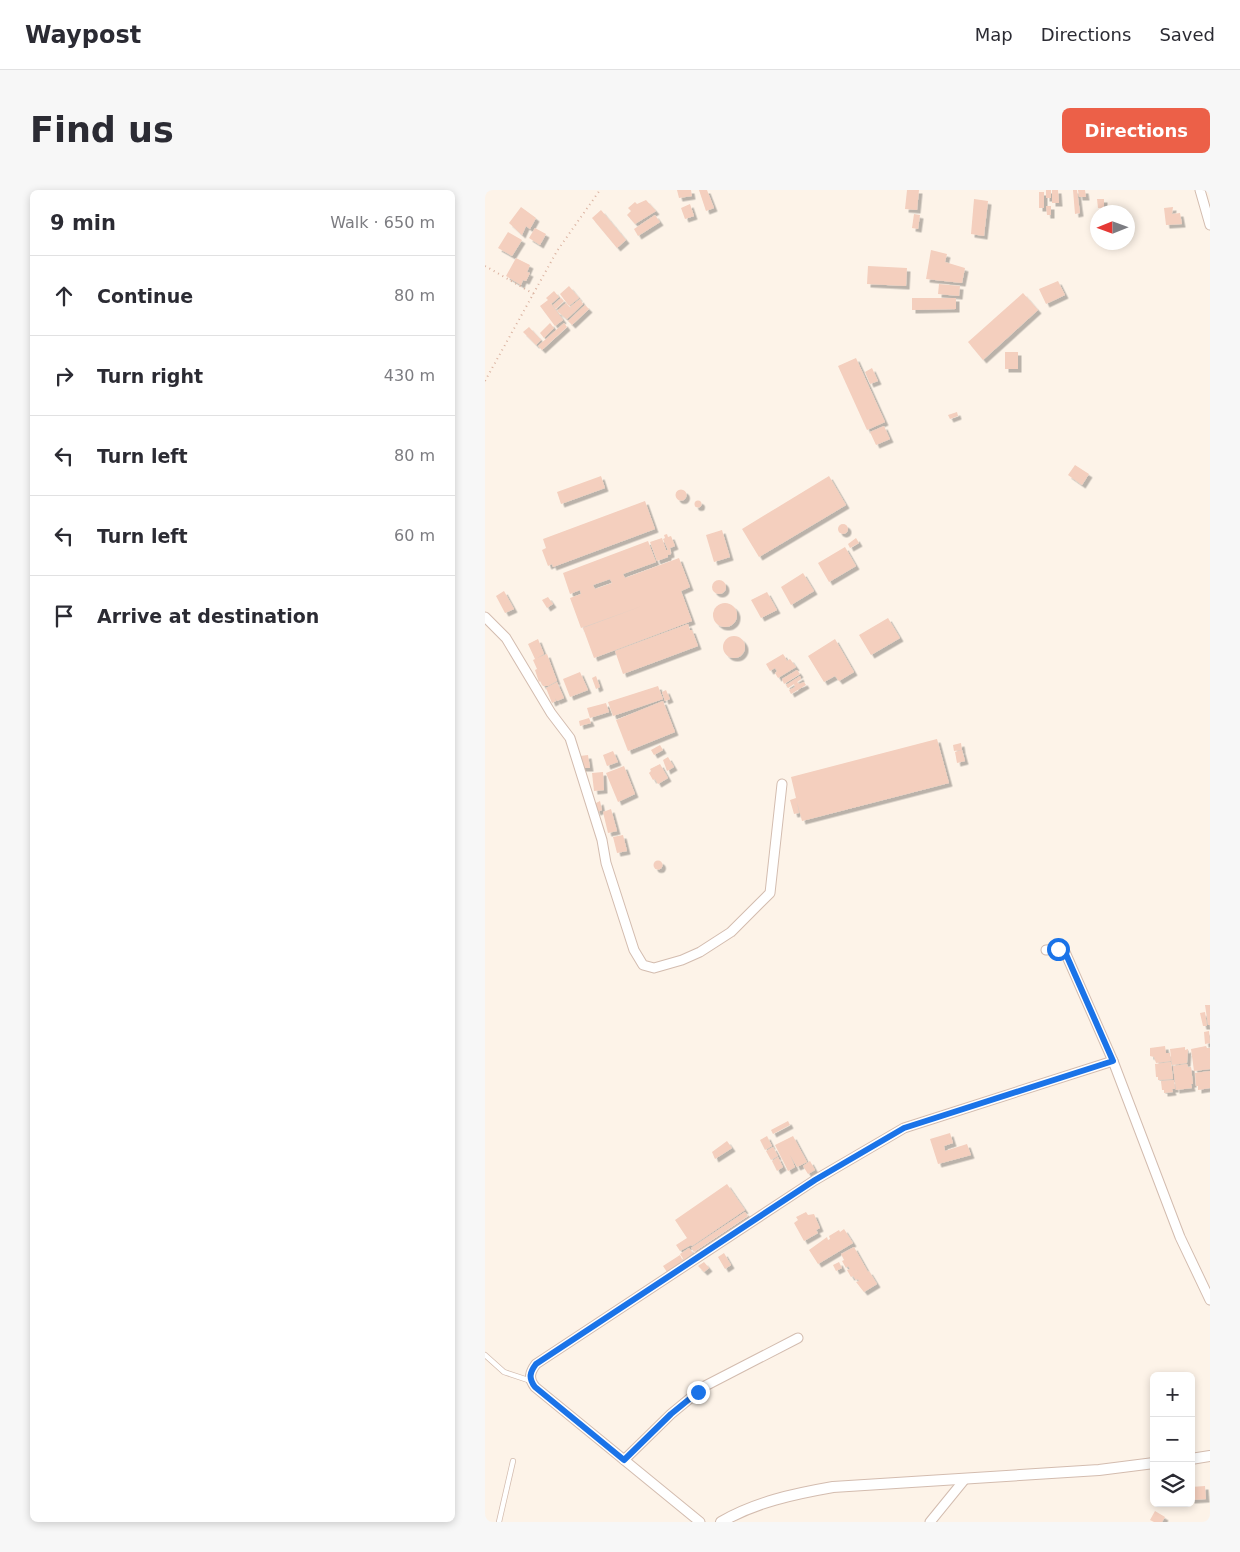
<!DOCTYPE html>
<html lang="en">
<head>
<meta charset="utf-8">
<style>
	:root { --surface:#fff; --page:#f7f7f7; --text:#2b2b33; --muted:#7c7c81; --line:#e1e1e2; --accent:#ec6048 }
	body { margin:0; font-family:"DejaVu Sans",sans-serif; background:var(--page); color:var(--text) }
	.controls { position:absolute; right:15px; bottom:15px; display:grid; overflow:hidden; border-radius:8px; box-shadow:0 2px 8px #0003 }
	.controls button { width:45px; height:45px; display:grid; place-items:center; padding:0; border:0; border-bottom:1px solid var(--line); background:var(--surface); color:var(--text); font:25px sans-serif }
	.compass { position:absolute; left:605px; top:15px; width:45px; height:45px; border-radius:50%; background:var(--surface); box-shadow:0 2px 8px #0003; rotate:269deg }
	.stop { position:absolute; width:15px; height:15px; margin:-11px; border:4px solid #1a73e8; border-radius:50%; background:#fff }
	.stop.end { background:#1a73e8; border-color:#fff; box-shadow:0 1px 5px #0008 }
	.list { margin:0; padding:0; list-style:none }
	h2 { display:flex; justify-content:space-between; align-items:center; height:65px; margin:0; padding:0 20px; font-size:21px }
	h2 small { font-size:16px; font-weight:400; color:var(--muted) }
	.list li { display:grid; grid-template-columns:32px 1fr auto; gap:15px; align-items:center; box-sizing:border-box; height:80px; padding:0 20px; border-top:1px solid var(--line) }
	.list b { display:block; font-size:19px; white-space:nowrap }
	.list em { font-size:16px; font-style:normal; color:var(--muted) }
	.icon { flex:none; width:28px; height:28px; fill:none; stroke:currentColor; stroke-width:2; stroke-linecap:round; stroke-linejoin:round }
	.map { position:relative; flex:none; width:725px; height:1332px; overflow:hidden; border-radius:8px }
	header { display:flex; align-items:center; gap:30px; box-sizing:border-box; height:70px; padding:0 25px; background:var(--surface); border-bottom:1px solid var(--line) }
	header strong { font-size:24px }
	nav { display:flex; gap:28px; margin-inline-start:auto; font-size:18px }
	.intro { display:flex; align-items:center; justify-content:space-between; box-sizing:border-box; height:120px; padding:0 30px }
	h1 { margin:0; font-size:35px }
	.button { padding:12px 22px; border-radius:8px; background:var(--accent); color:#fff; font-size:18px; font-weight:700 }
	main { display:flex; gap:30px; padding:0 30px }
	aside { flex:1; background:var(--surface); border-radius:8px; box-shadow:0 2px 8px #0003 }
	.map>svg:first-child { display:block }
	.building { fill:#f4cfbe; fill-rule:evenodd; filter:url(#shadow) }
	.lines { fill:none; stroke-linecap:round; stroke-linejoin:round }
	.service-casing { stroke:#d3bcaf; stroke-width:6 }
	.minor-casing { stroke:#d3bcaf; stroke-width:11 }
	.tertiary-casing { stroke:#d3bcaf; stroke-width:12 }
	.path { stroke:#dab2a0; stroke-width:2; stroke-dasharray:1 4; stroke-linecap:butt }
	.service { stroke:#fff; stroke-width:4.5 }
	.minor { stroke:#fff; stroke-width:9 }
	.tertiary { stroke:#fff; stroke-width:10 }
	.route { stroke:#1a73e8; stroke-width:6 }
</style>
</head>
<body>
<header>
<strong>Waypost</strong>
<nav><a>Map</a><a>Directions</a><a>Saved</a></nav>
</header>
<div class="intro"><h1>Find us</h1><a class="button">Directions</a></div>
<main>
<aside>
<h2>9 min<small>Walk · 650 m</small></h2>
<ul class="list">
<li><svg class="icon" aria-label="ahead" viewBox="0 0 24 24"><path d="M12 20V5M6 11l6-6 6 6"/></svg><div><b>Continue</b></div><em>80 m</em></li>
<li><svg class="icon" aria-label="right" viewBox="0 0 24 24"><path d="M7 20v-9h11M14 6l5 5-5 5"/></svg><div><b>Turn right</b></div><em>430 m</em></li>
<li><svg class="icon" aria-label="left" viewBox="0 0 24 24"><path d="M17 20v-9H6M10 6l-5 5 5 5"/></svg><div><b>Turn left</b></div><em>80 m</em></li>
<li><svg class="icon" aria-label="left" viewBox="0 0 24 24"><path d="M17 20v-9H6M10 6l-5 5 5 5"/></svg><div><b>Turn left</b></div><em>60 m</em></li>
<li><svg class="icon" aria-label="arrive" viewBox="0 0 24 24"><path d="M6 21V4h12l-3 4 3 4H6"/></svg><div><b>Arrive at destination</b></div></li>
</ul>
</aside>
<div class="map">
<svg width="725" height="1332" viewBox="0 0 725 1332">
	<defs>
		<filter id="shadow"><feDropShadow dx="3.5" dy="3.5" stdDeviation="0" flood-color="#0004"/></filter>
	</defs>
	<rect width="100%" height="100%" fill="#fdf3e8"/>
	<!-- building -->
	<g class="building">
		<path d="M192,0H206L207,6L194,8Z"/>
		<path d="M214,0H222L229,18L221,21Z"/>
		<path d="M422,0H434L432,20L420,19Z"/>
		<rect x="561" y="0" width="5" height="8"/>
		<path d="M567,0H573L574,13H567Z"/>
		<path d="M588,0H592L595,23L590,24Z"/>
		<path d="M593,0H600L601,7H594Z"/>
		<rect x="554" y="2" width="5" height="16"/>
		<path d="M489,9L503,11L499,46L486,44Z"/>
		<path d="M612,9H619V18H613Z"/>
		<path d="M161,10L171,21L150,34L142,25L146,21L143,18L150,12L152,14Z"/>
		<path d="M205,14L209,26L200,29L196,18Z"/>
		<path d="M561,16H566V25H562Z"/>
		<path d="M36,17L51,28L45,39L41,36L37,45L24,33Z"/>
		<path d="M688,17L687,24L695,23L697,34L681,35L679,18Z"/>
		<path d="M116,20L141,50L132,58L107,28Z"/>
		<path d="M429,24L435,25L433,39L427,38Z"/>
		<path d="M170,25L175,32L153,46L149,39Z"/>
		<path d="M50,38L61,44L55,55L44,48Z"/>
		<path d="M23,42L37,50L27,66L13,58Z"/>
		<path d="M446,60L462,64L460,72L480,78L477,93L441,89Z"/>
		<path d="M31,68L45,75L42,82L45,83L41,91L38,90L36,95L21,86Z"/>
		<path d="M383,76L422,78L421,96L382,94Z"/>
		<path d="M573,91L580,105L561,114L554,99Z"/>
		<path d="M454,94L475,96L474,106L453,104Z"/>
		<path d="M84,96L94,108L84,116L75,104Z"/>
		<path d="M69,101L74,107L66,114L65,112L78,130L70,136L55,116L63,110L61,108Z"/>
		<path d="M538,103L553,120L498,170L483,152Z"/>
		<path d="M76,108L79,111L71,119L68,115Z"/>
		<path d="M427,108H471V119L427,120Z"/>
		<path d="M95,109L98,114L82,129L72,121L81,113L87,120L85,117Z"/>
		<path d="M100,115L104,119L87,135L83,131Z"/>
		<path d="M65,133L69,138L59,148L55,143Z"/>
		<path d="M79,133L82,137L57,160L53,156Z"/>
		<path d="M44,137L56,150L51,155L38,142Z"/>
		<rect x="520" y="162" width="13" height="17"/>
		<path d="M371,168L400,232L382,240L353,176Z"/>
		<path d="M387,178L393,191L385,194L380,182Z"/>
		<path d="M472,222L473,226L465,229L463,225Z"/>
		<path d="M399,236L405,249L391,255L385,242Z"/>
		<path d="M590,275L604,284L597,295L583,285Z"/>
		<path d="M116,286L120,298L76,314L72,302Z"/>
		<path d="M344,286L361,315L274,367L257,339Z"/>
		<circle cx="196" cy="305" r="5.5"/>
		<circle cx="213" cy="314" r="3.5"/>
		<path d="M160,311L170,339L68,377L67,374L63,376L57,360L61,358L58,349Z"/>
		<circle cx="358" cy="339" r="5"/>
		<path d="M237,340L245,367L229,372L221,345Z"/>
		<path d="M182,344L183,347L186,346L190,356L185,358L186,364L183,365V367L172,371L165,352L177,348L181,360H183L178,349L180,348L179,345Z"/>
		<path d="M371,348L374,353L365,358L363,354Z"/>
		<path d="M163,351L171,372L138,384L140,388L194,368L205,397L196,401L207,431L109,468L98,438L157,416L96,438L85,408L96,404L95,400L85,404L78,383ZM125,389L127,393L110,399L108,395Z"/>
		<path d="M360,357L371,376L344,392L333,373Z"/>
		<path d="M318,383L329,401L306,415L296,397Z"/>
		<circle cx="234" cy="397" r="7"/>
		<path d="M19,401L29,419L20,423L11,406Z"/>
		<path d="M282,402L292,420L276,428L266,410Z"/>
		<path d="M63,407L68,414L62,418L57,410Z"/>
		<circle cx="240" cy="425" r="12"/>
		<path d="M403,428L415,448L386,465L374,445Z"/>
		<path d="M203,434L205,440H207L213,456L138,484L130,461Z"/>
		<circle cx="249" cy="457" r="11"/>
		<path d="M53,449L59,464L52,468L62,464L72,491L63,496H58L55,491L54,492L50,480L52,479L48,470L50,469L43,454Z"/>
		<path d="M350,449L369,482L354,491L350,486L339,492L323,466Z"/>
		<path d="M298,464L300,467L294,471L300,467L302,471L305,469L311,477L293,488L290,483L292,481L290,478L285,481L281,474Z"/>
		<path d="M312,480L315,484L299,494L297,489Z"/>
		<path d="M95,482L103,500L85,507L78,489Z"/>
		<path d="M111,486L115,497L111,499L107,488Z"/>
		<path d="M315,486L316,489L312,492L314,494L319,492L321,495L306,504L304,500L310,497L309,494L303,498L301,495Z"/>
		<path d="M72,492L79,508L72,511L70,508L71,511L67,513L61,498Z"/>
		<path d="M173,496L178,509L128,526L123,512Z"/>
		<path d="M181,500L185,509L180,511L177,502Z"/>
		<path d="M178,511L190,542L143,561L131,530Z"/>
		<path d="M121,513L124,522L105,528L102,518Z"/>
		<path d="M104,528L106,533L95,536L94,531Z"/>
		<path d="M452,549L464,593L317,631L312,612L314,623L309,624L305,610L311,608L306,587Z"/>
		<path d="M476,553L477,560L469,561L468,555Z"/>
		<path d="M175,555L178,560L169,565L166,560Z"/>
		<path d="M477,560L480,571L472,573L470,562Z"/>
		<path d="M128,561L133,572L122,576L118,565Z"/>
		<path d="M103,565L105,578H96L95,566Z"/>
		<path d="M183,567L189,577L182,581L178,570Z"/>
		<path d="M175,574L183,588L173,594L170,589L168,590L164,583L166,581L165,579Z"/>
		<path d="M139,576L150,604L133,612L121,583Z"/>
		<path d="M118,582L119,600L109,601L107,583Z"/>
		<path d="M115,611L117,620L112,622L109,614Z"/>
		<path d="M126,619L132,641L123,643L118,622Z"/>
		<path d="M138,645L142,661L132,663L128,647Z"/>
		<circle cx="173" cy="675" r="4.5"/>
		<path d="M720,815H725V835H723Z"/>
		<path d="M720,822L722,836H718L715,823Z"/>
		<path d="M724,841L725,853L720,854L719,842Z"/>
		<path d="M680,856L681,863H685L686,871L671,873L669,867L665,866V858Z"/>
		<path d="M721,856L722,858H725V879L709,881L706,859Z"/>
		<path d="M700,857V860L703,859L702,873L687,875L685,859Z"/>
		<path d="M686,872L688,889L673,890V887H671L670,874Z"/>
		<path d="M702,874L703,877H706L708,894H706L707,898L691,900L688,876Z"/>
		<path d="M725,881V898L713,900V896H711L710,883Z"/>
		<path d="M689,890L690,899H687L688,902L679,903V900H677L676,891Z"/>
		<path d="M303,931L305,935L288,944L286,940Z"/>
		<path d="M465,943L468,953L459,956L460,961L482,954L486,965L453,974L445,949Z"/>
		<path d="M282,946L287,956L280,960L275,950Z"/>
		<path d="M308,946L322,972L312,977L305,965L310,977L303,981L290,955Z"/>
		<path d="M242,951L247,958L230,969L227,962Z"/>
		<path d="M288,957L293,966L286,970L281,961Z"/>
		<path d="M293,967L298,977L292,981L287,971Z"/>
		<path d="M325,971L330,980L323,984L318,976Z"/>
		<path d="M242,994L260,1020L207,1056L206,1055L195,1061L191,1055L202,1048L190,1030Z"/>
		<path d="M260,1022L263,1026L209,1062L206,1058Z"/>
		<path d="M321,1022L323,1025L329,1024L335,1038L331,1040L333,1043L319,1051L309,1033L313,1030L311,1027Z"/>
		<path d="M359,1039L368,1053L333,1074L324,1060L342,1047L343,1050L345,1049L344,1046L354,1040L355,1042Z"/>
		<path d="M369,1057L383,1082L384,1081L392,1094L379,1102L371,1092L374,1091L373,1089L371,1090L368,1086L366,1087L362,1080L365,1079L363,1076L361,1078L357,1071L359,1070L356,1064Z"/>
		<path d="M204,1058L208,1063L199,1070L195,1064Z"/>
		<path d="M239,1063L246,1075L240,1079L233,1067Z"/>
		<path d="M195,1065L198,1071L182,1082L178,1076Z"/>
		<path d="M219,1072L224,1078L219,1082L213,1076Z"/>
		<path d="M354,1072L357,1078L351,1081L348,1075Z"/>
		<path d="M720,1296L721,1309L706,1310V1297Z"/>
		<path d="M670,1321L680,1327L677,1332H669L665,1330Z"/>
	</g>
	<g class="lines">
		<!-- service casing -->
		<g class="service-casing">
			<g id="service">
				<path d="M0,1165L19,1182L46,1191"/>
				<path d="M14,1332L28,1271"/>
			</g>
		</g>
		<!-- minor casing -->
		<g class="minor-casing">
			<g id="minor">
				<path d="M715,0L725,35"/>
				<path d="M0,427L21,448L66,523L85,548L117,650L121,673L149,760L158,775L169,778L197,770L215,762L246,742L285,703L297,594"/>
				<path d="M561,760L573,759L580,762L628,871L695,1047L725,1110"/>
				<path d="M139,1270L186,1224L220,1196L313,1148"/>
				<path d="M215,1332L50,1197C43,1188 45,1182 51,1174L330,990L419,938L628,871"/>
				<path d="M445,1332L480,1289"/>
			</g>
		</g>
		<!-- tertiary casing -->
		<g class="tertiary-casing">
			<g id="tertiary">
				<path d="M706,1269L725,1266"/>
				<path d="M236,1332C271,1312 308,1304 348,1297L614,1280L669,1273"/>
			</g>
		</g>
		<!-- path -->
		<g class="path">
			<path d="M0,76L49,104"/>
			<path d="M0,191L72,61L115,0"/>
		</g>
		<!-- service -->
		<use href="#service" class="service"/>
		<!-- minor -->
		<use href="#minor" class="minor"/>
		<!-- tertiary -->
		<use href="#tertiary" class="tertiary"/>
	</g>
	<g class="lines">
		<!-- route -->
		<path class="route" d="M213,1202L186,1224L139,1270L50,1197C43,1188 45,1182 51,1174L330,990L419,938L628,871L580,762L573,759"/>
	</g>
</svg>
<div class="controls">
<button>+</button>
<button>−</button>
<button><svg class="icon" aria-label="layers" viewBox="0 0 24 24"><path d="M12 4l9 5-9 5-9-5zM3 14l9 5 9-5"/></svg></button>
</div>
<svg class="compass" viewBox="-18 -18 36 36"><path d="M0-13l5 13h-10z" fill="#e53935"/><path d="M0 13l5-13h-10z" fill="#7c7c81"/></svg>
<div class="stop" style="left:573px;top:759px"></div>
<div class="stop end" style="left:213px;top:1202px"></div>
</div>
</main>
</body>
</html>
